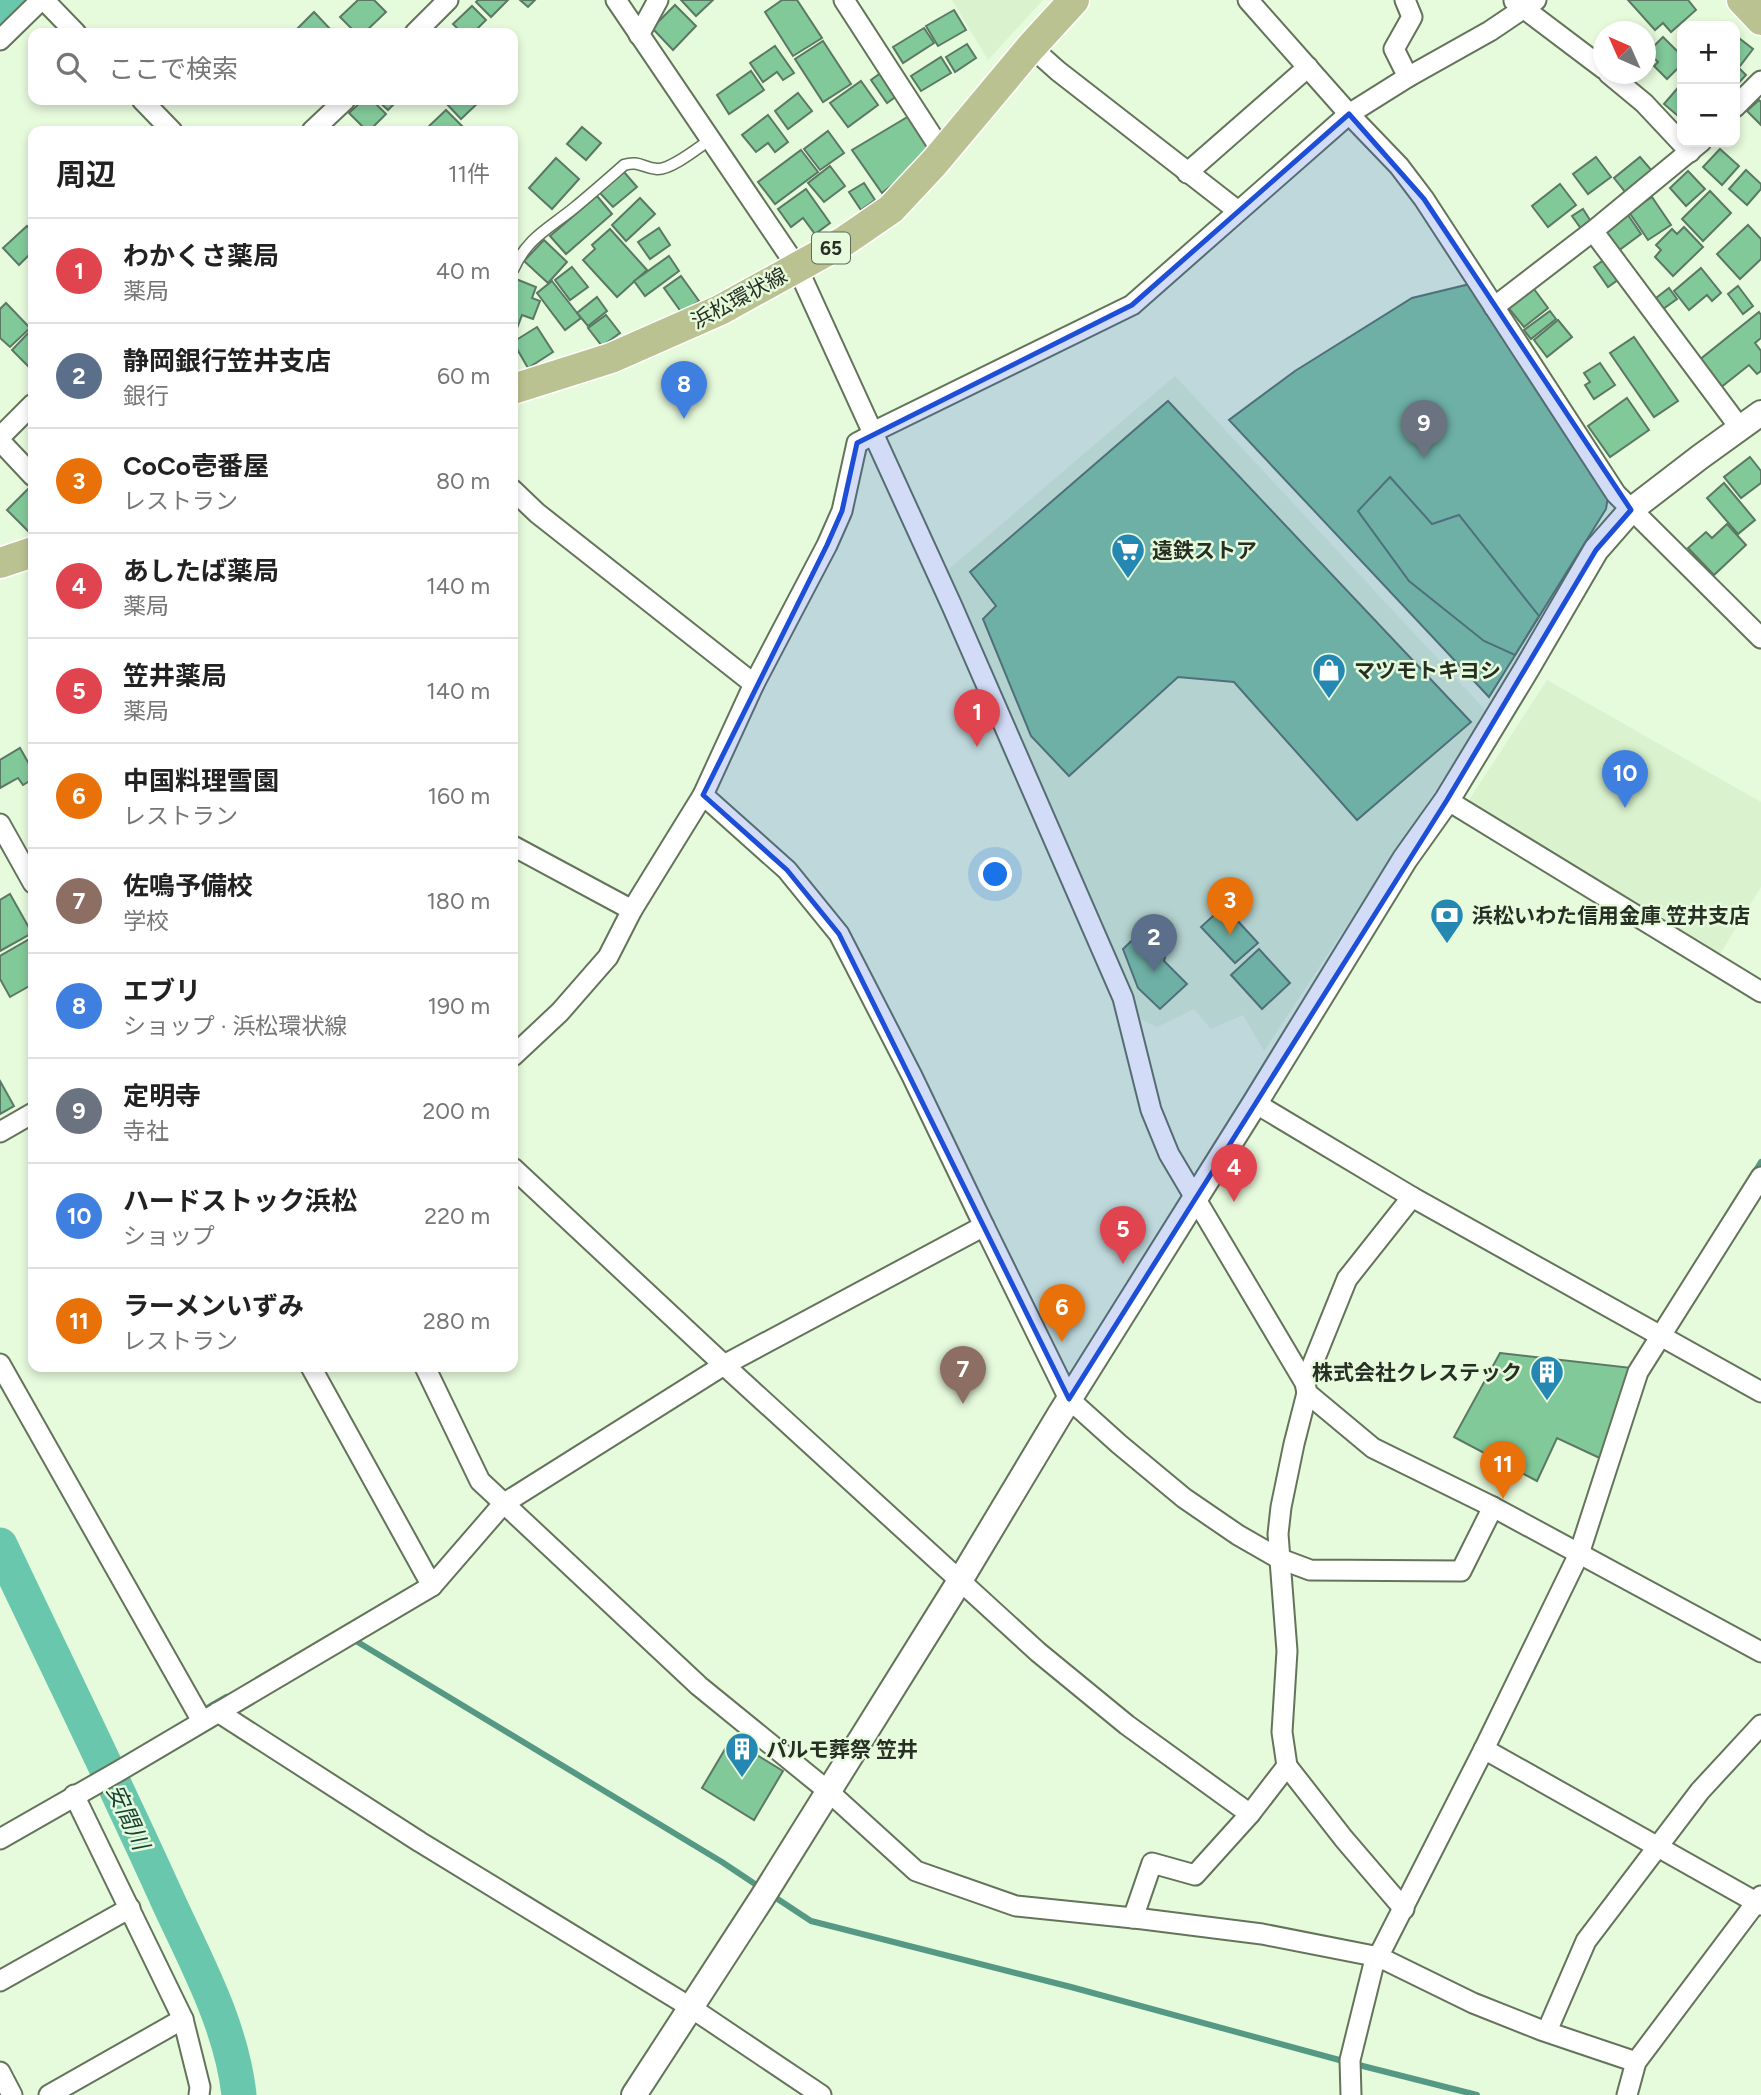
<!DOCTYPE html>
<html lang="ja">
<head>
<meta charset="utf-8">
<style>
	:root { --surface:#fff; --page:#f2f2f2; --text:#222; --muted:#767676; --line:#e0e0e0; --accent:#d93025 }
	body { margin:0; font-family:Figtree,"Noto Sans JP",sans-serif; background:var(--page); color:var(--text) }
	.controls { position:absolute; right:21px; top:21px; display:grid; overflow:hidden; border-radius:14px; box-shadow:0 4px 10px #0003 }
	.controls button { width:63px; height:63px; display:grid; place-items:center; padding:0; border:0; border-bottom:2px solid var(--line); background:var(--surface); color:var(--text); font:35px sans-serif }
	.compass { position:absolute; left:1593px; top:21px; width:63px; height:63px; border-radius:50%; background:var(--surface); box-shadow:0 4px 10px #0003; rotate:315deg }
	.you { position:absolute; left:996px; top:875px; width:24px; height:24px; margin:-18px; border:5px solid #fff; border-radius:50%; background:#1a73e8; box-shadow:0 0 0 10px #1a73e833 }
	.badge { display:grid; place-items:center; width:46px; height:46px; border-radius:50%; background:var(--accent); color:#fff; font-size:23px; font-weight:700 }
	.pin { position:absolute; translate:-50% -58px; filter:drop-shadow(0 2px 4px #0008) }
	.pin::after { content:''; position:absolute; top:37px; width:24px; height:21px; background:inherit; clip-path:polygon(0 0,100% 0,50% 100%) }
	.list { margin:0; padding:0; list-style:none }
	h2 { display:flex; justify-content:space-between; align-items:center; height:91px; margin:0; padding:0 28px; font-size:30px }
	h2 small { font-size:23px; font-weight:400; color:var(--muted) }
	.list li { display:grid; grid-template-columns:46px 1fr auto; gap:21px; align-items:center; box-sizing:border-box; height:105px; padding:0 28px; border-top:2px solid var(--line) }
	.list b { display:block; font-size:26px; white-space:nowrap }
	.list p { margin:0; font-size:23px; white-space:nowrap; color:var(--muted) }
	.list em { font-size:23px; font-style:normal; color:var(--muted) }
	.icon { flex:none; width:38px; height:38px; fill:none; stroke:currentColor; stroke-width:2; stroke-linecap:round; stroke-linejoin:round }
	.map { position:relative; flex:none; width:1761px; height:2095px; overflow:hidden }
	.search { position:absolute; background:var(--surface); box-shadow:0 4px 10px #0003; left:28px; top:28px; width:490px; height:77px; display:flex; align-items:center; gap:18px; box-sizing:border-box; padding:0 24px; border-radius:14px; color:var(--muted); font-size:26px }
	.panel { position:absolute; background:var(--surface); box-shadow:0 4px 10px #0003; left:28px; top:126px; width:490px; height:1246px; border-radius:14px }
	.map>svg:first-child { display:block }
	.built { fill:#daf3ce }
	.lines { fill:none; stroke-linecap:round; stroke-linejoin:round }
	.stream { stroke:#559984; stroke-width:6 }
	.river { stroke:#69c7ae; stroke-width:35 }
	.building { fill:#82c99a; stroke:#5b7864; stroke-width:2 }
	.service-casing { stroke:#63745a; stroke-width:13 }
	.minor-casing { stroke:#63745a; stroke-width:23 }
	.tertiary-casing { stroke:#63745a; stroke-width:28 }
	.primary-casing { stroke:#fff; stroke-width:33 }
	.service { stroke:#fff; stroke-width:10 }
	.minor { stroke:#fff; stroke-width:19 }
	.tertiary { stroke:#fff; stroke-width:24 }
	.primary { stroke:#bbc291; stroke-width:30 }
	.marked { fill:#1d4ed8; fill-opacity:0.2; stroke:#1d4ed8; stroke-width:5; stroke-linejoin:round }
	.labels { text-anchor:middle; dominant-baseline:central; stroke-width:5; stroke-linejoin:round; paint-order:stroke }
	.shield { fill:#e6fadc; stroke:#606b5a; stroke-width:2 }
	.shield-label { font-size:19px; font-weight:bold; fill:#272e23 }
	.street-label { font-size:21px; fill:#272e23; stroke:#e6fadc }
	.poi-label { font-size:21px; font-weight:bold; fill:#272e23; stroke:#e6fadc; text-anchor:start }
	.water-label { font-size:23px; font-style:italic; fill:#174237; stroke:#e6fadc }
</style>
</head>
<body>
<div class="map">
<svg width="1761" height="2095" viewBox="0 0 1761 2095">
	<rect width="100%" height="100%" fill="#e6fadc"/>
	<!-- built -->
	<g class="built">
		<path d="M952,0H1043L988,60Z"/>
		<path d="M1175,376L1487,712L1264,1051L1243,1015L1211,1029L1194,1009L1157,1027L1138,1018L948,570Z"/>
		<path d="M1547,680L1761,802V887L1720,954L1469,800Z"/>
	</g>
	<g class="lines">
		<!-- stream -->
		<g class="stream">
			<path d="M1753,1175L1761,1162"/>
			<path d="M356,1641L722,1862L761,1888"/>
			<path d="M207,1708L226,1697"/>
			<path d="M770,1894L811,1921L1071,1987L1343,2061L1477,2095"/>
		</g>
		<!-- river -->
		<g class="river">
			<path d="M0,22L23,0"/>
			<path d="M0,1545C55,1661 111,1775 164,1892C193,1957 231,2022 239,2095"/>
		</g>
	</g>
	<!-- building -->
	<g class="building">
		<path d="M358,0H374L386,12L364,33H356L340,17Z"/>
		<path d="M478,0H508L491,17L476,2Z"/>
		<path d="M520,0H535L528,7Z"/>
		<path d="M681,0H713L696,16Z"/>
		<path d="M782,0H797L822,38L793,56L765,12Z"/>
		<path d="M1628,0H1688L1696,10L1671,32L1663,23L1655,30Z"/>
		<path d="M675,5L696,26L673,50L652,28Z"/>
		<path d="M472,6L486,20L473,33H462L453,24Z"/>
		<path d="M954,10L966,30L938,46L926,26Z"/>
		<path d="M314,12L333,32L293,33Z"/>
		<path d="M924,28L934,43L903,63L893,47Z"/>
		<path d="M1735,35L1753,49L1740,66L1735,62Z"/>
		<path d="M1663,37L1682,56V64L1667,79L1654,66L1658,62L1648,52Z"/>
		<path d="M823,41L851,84L823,102L795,59Z"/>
		<path d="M967,44L976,58L955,72L946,57Z"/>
		<path d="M775,46L794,73L783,80L777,72L763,82L750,63Z"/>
		<path d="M941,57L951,73L921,91L911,76Z"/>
		<path d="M1736,65L1746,75L1735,87V67Z"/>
		<path d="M751,71L764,90L729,114L717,95Z"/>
		<path d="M882,72L898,95L887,103L871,80Z"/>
		<path d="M861,81L878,105L848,127L830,103Z"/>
		<path d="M1682,83V115L1681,113L1678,116L1664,104Z"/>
		<path d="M798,93L812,111L788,129L775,111Z"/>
		<path d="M363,100H372L386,114L369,131H367L349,113Z"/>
		<path d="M377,100H398L388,110Z"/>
		<path d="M443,100H481L461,119Z"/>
		<path d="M1759,100L1761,102V125L1747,111Z"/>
		<path d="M446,110L462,126L456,131H428L426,129Z"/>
		<path d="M768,115L788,142L775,152L768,143L756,152L742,135Z"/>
		<path d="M909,116L929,148V155L882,193L852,150Z"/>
		<path d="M582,127L601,143L586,160L567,144Z"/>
		<path d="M828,131L844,153L820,170L804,149Z"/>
		<path d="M1720,149L1739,166L1722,185L1703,167Z"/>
		<path d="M801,150L818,172L775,204L758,182Z"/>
		<path d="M1596,157L1611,177L1588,194L1573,174Z"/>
		<path d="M1640,157L1653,172L1626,193L1614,178Z"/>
		<path d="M556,158L579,179L552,209L529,188Z"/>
		<path d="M830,166L845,186L824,202L808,183Z"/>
		<path d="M1746,170L1761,184V189L1747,205L1729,189Z"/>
		<path d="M1688,171L1705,189L1686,206L1670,188Z"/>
		<path d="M624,172L637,187L613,207L600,193Z"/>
		<path d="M864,183L875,200L861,210L849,192Z"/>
		<path d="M1560,184L1576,205L1548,227L1532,206Z"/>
		<path d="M806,189L830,223L815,234L803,218L791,227L778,209Z"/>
		<path d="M1710,191L1731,213L1703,241L1682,219Z"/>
		<path d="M597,196L612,214L566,254L550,236Z"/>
		<path d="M1652,197L1671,225L1648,240L1629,212Z"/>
		<path d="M640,198L655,214L626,241L612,225Z"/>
		<path d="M1583,209L1592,223L1582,230L1572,216Z"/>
		<path d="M1628,215L1641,234L1618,251L1604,232Z"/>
		<path d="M1748,225L1761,239V259L1740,279L1717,254Z"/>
		<path d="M27,226L33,232V251L19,265L3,248Z"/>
		<path d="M1684,227L1703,247L1673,276L1655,257L1661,250L1656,245L1672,229L1677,234Z"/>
		<path d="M659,228L670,245L650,259L638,242Z"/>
		<path d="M610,229L647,270L617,297L583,260L595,249L592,245Z"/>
		<path d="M544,240L567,262L548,283L524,261Z"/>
		<path d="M669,256L679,271L645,296L634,281Z"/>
		<path d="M1608,257L1622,277L1608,287L1594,267Z"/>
		<path d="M572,267L588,287L570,300L555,280Z"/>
		<path d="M1701,268L1721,293L1712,301L1707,295L1689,310L1674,291Z"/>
		<path d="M681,276L699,301L682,313L664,288Z"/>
		<path d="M516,279L536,287L532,298L540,301L533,319L522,315L516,331L513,330V287Z"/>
		<path d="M552,281L581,318L565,330L537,293Z"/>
		<path d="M1470,284L1608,497L1606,509L1489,697L1229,420L1295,371L1412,298Z"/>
		<path d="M1531,285L1548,308L1524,327L1506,305Z"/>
		<path d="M1738,286L1753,306L1743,314L1728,294Z"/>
		<path d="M1669,288L1677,299L1663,309L1656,298Z"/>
		<path d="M597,297L607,311L588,326L577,313Z"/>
		<path d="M6,303L30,328L10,347L0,338V309Z"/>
		<path d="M1550,311L1556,319L1531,339L1524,330Z"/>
		<path d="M1759,312L1761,315V338L1755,343L1761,351V371L1757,374L1749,365L1720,388L1698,361Z"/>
		<path d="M606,315L620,333L602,346L588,328Z"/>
		<path d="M1558,320L1572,337L1547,357L1534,340Z"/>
		<path d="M537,327L553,352L528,368L513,342Z"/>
		<path d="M33,328V371L12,350Z"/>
		<path d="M1634,337L1678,401L1654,417L1610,353Z"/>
		<path d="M1600,363L1615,385L1594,399L1585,385L1590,382L1584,373Z"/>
		<path d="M1627,398L1649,430L1610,457L1588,426Z"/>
		<path d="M1168,401L1471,722L1357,820L1234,682L1178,677L1069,776L1031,736L983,619L996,606L970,572Z"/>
		<path d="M1750,457L1761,471V483L1741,498L1724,477Z"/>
		<path d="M1390,477L1432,524L1459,515L1539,616L1515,655L1484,641L1409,581L1358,511Z"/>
		<path d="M1724,483L1755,520L1738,534L1707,498Z"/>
		<path d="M32,485L33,486V536L7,510Z"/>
		<path d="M1727,524L1746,545L1714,575L1688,548L1706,532L1712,538Z"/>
		<path d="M20,748L33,771V779L23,785L18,778L0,788V760Z"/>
		<path d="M10,894L32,933L0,951V900Z"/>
		<path d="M1224,906L1258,943L1235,963L1201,927Z"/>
		<path d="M1143,930L1157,935L1168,947L1164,961L1187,984L1160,1009L1138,988L1123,949Z"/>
		<path d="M33,937V984L10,997L0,979V956Z"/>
		<path d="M1259,949L1290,983L1262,1009L1231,975Z"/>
		<path d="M0,1081L14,1106L0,1114Z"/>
		<path d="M1500,1353L1632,1368L1604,1460L1557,1438L1537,1481L1454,1437Z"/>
		<path d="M731,1739L783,1771L754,1820L702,1788Z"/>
	</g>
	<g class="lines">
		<!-- service casing -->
		<g class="service-casing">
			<path id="service" d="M513,270C527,238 548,229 574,208C591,194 608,179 624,165C639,160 643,168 657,169C671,170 699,147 711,139"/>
		</g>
		<!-- minor casing -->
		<g class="minor-casing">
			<g id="minor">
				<path d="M44,0L76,33"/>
				<path d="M616,0L797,267L952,606L1123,998L1151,1110L1169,1154L1305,1383L1307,1393L1373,1448L1493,1507L1761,1652"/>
				<path d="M844,0L943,153"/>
				<path d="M1248,0L1349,114L1399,166L1424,199L1616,494L1761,638"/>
				<path d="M1405,0L1412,17L1394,49L1408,77"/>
				<path d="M1514,1L1604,69"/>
				<path d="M415,33L448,0"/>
				<path d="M639,35L658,0"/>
				<path d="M0,40L41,0"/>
				<path d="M1031,47L1058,71L1238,211"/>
				<path d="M1609,74L1644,103L1690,152"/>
				<path d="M142,100L172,131"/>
				<path d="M1735,107L1761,81"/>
				<path d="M312,131L345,100"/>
				<path d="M1187,173L1308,67"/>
				<path d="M1593,231L1740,428"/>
				<path d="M1494,307L1593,231L1701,142"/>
				<path d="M873,432L1132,305L1349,114L1408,77L1490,31L1536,0"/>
				<path d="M0,437L33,404"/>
				<path d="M0,441L33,476"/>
				<path d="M513,490L537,513L754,684"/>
				<path d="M703,795L754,684L827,545L842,511L857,443L874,434"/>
				<path d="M1447,800L1761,992"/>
				<path d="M0,824L33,883"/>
				<path d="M513,846L632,910L703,795L787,870L839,934L912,1076L984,1226"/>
				<path d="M513,1056L560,1012L608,957L632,910"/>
				<path d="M1255,1103L1412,1197L1761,1392"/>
				<path d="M0,1132L33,1113"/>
				<path d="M513,1168L724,1365L1038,1652L1127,1725L1250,1814L1287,1766L1344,1839L1404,1909"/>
				<path d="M0,1364L202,1721"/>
				<path d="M311,1367L432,1586L503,1504L724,1365L984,1226L1069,1399L1119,1444L1184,1498L1238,1535L1278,1558L1310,1570L1461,1571L1493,1507"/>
				<path d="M425,1367L480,1481L699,1686L828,1791L916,1871L1016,1906L1143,1919L1262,1934L1379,1957L1473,2003L1541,2030L1636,2062"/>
				<path d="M1305,1383L1347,1279L1412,1197"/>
				<path d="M218,1712L420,1842L690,2007L821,2095"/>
				<path d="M1484,1749L1761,1905"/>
				<path d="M1287,1766L1282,1732L1287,1651L1278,1534L1281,1507L1294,1444L1307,1393"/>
				<path d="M74,1795L183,2019L200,2087L199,2095"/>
				<path d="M0,1839L119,1771L432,1586"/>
				<path d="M1133,1918L1152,1863L1195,1875L1250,1814"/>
				<path d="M0,1981L130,1908"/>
				<path d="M1547,2031L1586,1941L1700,1791L1761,1725"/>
				<path d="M0,2072L12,2095"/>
				<path d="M49,2095L183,2019"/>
				<path d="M1351,2095L1350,2060L1373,1967L1484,1749L1579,1554L1638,1372L1761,1177"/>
				<path d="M1627,2095L1636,2062L1761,1896"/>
			</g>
		</g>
		<!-- tertiary casing -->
		<g class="tertiary-casing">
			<path id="tertiary" d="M634,2095L762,1898L961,1579L1060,1414L1255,1103L1405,859L1447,800L1526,670L1596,550L1631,510L1700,457L1761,413"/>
		</g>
		<!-- primary casing -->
		<g class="primary-casing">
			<g id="primary">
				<path d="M1742,0L1761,20"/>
				<path d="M513,389L611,358L720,310L843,242L891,209L934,163L1031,47L1074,0"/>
				<path d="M0,563L33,552"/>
			</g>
		</g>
		<!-- service -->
		<use href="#service" class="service"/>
		<!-- minor -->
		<use href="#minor" class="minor"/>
		<!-- tertiary -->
		<use href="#tertiary" class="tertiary"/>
		<!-- primary -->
		<use href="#primary" class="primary"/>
	</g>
	<!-- marked area -->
	<path class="marked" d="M1349,114L1424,199L1631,510L1596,550L1447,800L1069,1399L839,934L787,870L703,795L827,545L842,511L857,443L1132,305Z"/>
	<!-- icons -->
	<defs>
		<g id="supermarket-pin" transform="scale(1.75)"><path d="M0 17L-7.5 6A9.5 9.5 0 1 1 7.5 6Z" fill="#2488b2" stroke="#e6fadc"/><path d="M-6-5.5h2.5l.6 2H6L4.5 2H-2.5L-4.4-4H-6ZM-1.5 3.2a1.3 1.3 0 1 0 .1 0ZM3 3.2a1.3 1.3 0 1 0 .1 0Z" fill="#fff"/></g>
		<g id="shop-pin" transform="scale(1.75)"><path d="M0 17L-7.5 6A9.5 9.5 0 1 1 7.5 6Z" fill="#2488b2" stroke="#e6fadc"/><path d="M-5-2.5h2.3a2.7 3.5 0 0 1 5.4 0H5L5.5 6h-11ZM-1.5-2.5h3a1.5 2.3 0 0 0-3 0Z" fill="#fff"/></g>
		<g id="bank-pin" transform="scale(1.75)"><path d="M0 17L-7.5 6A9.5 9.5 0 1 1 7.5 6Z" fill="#2488b2" stroke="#e6fadc"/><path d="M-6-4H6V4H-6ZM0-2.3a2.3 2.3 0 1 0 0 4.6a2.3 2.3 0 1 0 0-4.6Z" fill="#fff"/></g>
		<g id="building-pin" transform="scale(1.75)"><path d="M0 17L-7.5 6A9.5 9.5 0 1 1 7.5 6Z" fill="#2488b2" stroke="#e6fadc"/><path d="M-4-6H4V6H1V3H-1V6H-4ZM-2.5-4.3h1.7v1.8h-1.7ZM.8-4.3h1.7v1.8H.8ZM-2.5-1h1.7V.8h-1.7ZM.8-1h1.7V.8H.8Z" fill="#fff"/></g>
	</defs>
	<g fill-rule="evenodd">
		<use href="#supermarket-pin" x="1128" y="550"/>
		<use href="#shop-pin" x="1329" y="670"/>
		<use href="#bank-pin" x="1447" y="915"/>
		<use href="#building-pin" x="1547" y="1372"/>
		<use href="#building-pin" x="742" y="1749"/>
	</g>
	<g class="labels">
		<!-- shield labels -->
		<rect class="shield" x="812" y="232.5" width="38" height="31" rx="5"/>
		<g class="shield-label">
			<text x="831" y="248">65</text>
		</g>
		<!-- street labels -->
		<g class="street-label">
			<text transform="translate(739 298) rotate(-28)">浜松環状線</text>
		</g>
		<!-- poi labels -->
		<g class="poi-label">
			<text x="1152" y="550">遠鉄ストア</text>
			<text x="1354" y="670">マツモトキヨシ</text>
			<text x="1472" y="915">浜松いわた信用金庫 笠井支店</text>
			<text x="1522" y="1372" text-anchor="end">株式会社クレステック</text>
			<text x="766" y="1749">パルモ葬祭 笠井</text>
		</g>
		<!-- water labels -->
		<g class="water-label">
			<text transform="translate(128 1817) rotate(65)">安間川</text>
		</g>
	</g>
</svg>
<div class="controls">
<button>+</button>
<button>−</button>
</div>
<svg class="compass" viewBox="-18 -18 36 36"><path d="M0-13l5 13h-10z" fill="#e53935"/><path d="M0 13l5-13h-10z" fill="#767676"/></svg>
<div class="you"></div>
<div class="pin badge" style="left:977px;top:747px;background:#e0444e">1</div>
<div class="pin badge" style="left:1154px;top:972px;background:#5c6f8a">2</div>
<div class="pin badge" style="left:1230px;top:935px;background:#e8710a">3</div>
<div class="pin badge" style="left:1234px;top:1202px;background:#e0444e">4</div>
<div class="pin badge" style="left:1123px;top:1264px;background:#e0444e">5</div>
<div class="pin badge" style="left:1062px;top:1342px;background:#e8710a">6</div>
<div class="pin badge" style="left:963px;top:1404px;background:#8d6e63">7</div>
<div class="pin badge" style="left:684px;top:419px;background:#3f7fe0">8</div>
<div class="pin badge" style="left:1424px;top:458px;background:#6b7280">9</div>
<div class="pin badge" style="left:1625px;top:808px;background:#3f7fe0">10</div>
<div class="pin badge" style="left:1503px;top:1499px;background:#e8710a">11</div>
<div class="search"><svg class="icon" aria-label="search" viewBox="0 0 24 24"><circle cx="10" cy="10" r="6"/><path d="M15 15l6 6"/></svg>ここで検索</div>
<section class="panel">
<h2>周辺<small>11件</small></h2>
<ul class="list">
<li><span class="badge" style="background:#e0444e">1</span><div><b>わかくさ薬局</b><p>薬局</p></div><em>40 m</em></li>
<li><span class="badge" style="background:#5c6f8a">2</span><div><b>静岡銀行笠井支店</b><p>銀行</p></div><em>60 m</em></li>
<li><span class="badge" style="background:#e8710a">3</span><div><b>CoCo壱番屋</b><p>レストラン</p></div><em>80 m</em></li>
<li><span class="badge" style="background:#e0444e">4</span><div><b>あしたば薬局</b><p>薬局</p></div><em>140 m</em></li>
<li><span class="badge" style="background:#e0444e">5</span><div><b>笠井薬局</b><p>薬局</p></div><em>140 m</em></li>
<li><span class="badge" style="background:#e8710a">6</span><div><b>中国料理雪園</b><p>レストラン</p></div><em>160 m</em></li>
<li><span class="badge" style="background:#8d6e63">7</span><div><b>佐鳴予備校</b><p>学校</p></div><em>180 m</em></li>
<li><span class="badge" style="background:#3f7fe0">8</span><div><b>エブリ</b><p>ショップ · 浜松環状線</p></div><em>190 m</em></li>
<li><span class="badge" style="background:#6b7280">9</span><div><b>定明寺</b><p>寺社</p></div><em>200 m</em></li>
<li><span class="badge" style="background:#3f7fe0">10</span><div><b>ハードストック浜松</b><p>ショップ</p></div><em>220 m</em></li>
<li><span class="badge" style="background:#e8710a">11</span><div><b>ラーメンいずみ</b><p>レストラン</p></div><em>280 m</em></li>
</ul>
</section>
</div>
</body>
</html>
